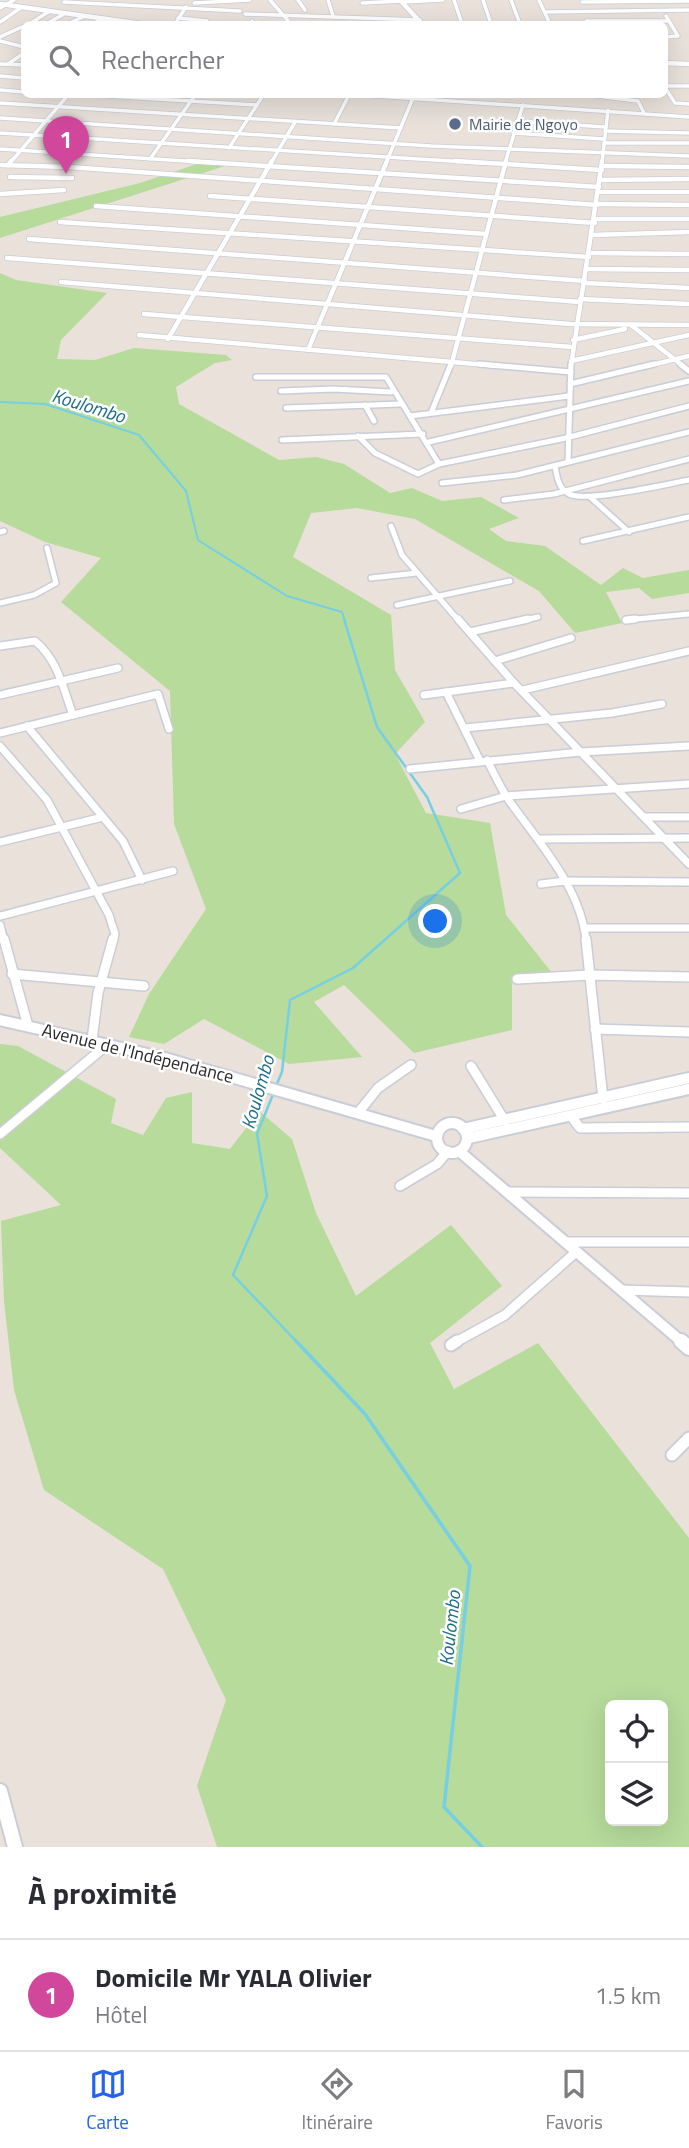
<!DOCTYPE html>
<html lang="fr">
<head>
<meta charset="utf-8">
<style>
	:root { --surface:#fff; --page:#f2f2f3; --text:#2b2b33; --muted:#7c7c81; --line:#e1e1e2; --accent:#2563eb }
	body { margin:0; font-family:"Titillium Web",sans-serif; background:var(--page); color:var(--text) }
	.controls { position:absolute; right:21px; bottom:21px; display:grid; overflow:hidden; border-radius:10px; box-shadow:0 7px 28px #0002 }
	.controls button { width:63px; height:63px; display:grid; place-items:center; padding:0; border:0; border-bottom:2px solid var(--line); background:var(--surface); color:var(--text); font:35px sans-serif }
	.you { position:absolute; left:436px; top:922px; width:24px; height:24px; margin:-18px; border:5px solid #fff; border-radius:50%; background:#1a73e8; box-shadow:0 0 0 10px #1a73e833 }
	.badge { display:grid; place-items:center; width:46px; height:46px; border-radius:50%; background:var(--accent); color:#fff; font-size:23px; font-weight:700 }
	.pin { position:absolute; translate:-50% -58px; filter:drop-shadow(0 2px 4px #0008) }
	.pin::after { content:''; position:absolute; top:37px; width:24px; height:21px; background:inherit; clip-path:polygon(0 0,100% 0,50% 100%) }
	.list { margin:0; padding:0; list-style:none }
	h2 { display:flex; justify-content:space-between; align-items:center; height:91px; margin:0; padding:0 28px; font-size:30px }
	h2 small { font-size:23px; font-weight:400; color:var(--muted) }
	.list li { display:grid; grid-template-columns:46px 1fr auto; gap:21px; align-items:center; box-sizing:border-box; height:112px; padding:0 28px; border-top:2px solid var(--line) }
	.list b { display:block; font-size:26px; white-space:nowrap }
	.list p { margin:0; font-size:23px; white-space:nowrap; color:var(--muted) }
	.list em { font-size:23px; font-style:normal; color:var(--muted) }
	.icon { flex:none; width:38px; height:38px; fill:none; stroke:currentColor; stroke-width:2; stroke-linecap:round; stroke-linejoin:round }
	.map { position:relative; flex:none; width:689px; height:1847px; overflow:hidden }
	.search { position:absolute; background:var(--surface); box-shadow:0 7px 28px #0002; left:21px; right:21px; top:21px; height:77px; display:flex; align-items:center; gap:18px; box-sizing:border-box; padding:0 24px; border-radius:10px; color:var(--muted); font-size:26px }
	.sheet { height:203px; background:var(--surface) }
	nav { display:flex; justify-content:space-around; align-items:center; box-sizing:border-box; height:98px; border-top:2px solid var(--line); background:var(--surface); font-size:19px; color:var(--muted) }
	nav a { display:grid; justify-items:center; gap:4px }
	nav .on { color:var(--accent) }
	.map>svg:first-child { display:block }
	.green { fill:#b6db9b; fill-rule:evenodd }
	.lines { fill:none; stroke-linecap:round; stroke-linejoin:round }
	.stream-far2 { stroke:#76cfe2; stroke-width:2 }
	.stream-far1 { stroke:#76cfe2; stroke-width:2.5 }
	.stream { stroke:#76cfe2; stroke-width:3.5 }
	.minor-far5-casing { stroke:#c9cdd8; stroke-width:5 }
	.minor-far4-casing { stroke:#c9cdd8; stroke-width:6 }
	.minor-far3-casing { stroke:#c9cdd8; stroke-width:8 }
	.minor-far2-casing { stroke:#c9cdd8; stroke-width:10 }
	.minor-far1-casing { stroke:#c9cdd8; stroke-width:12 }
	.minor-casing { stroke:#c9cdd8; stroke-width:15 }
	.tertiary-far2-casing { stroke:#c9cdd8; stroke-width:6 }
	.tertiary-far1-casing { stroke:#c9cdd8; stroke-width:14 }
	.tertiary-casing { stroke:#c9cdd8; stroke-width:18 }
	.minor-far5 { stroke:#fff; stroke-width:3.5 }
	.minor-far4 { stroke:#fff; stroke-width:4.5 }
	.minor-far3 { stroke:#fff; stroke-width:5 }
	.minor-far2 { stroke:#fff; stroke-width:7 }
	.minor-far1 { stroke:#fff; stroke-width:9 }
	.minor { stroke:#fff; stroke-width:11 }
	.tertiary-far2 { stroke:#fff; stroke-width:4.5 }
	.tertiary-far1 { stroke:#fff; stroke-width:10 }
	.tertiary { stroke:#fff; stroke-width:14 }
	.service-dot { fill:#5c6f8a; stroke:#fff; stroke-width:2.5 }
	.labels { text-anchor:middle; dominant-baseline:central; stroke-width:5; stroke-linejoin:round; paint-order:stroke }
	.far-service-label { font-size:16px; fill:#4e5e75; stroke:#fff; text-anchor:start }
	.street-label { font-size:18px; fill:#272727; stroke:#fff }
	.water-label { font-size:19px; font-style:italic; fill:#1a6d89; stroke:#fff }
</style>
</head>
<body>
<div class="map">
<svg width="689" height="1847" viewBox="0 0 689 1847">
	<rect width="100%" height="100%" fill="#e9e1da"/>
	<!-- green -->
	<g class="green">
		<path d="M203,162L228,165L0,238V217L140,183Z"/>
		<path d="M0,273L16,280L107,293L61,340L57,359L95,360L134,348L226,355L232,360L215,363L176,387L179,404L279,460L316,457L344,464L390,493L412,488L442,501L481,497L519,518L489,529L506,541L545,546L601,585L623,568L643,578L689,570V593L652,599L639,588L606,592L622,623L575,633L539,591L415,519L357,508L311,513L293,557L391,615L395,670L425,722L395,754L426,813L490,823L506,915L556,978L512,983V1030L414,1053L344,985L314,1002L362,1057L289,1064L204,1019L164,1044L129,1037L149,994L206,909L174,824L170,691L61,602L101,558L45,542L0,521Z"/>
		<path d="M0,1044L18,1046L116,1099L111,1123L143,1135L166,1098L192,1092V1143L230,1149L259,1111L292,1139L316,1213L356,1296L451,1225L502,1286L430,1343L454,1389L538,1343L689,1538V1847H217L197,1786L226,1700L163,1569L44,1490L14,1390L4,1301L1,1221L61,1205L0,1148ZM610,1705H663V1821H610Z"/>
	</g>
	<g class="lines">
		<!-- stream-far2 -->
		<path class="stream-far2" d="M0,402L45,404L139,435L186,491L198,540L287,596L342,612L345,621"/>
		<!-- stream-far1 -->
		<g class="stream-far1">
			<path d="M276,1086L282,1072L290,1000L353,968L460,873L427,797L377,727L344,619"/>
			<path d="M274,1092L257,1134L267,1196L233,1275L298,1343"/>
		</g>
		<!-- stream -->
		<path class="stream" d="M296,1341L365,1414L470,1566L444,1807L482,1847"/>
		<!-- minor-far5 casing -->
		<g class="minor-far5-casing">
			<g id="minor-far5">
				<path d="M270,0L291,24"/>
				<path d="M298,0L305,10"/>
				<path d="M328,0L333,16"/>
				<path d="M454,0L462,24"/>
				<path d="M483,0L491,24"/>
				<path d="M511,0L520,24"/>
				<path d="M539,0L550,24"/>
				<path d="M64,2L240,11"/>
				<path d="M402,2L443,0"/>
				<path d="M582,2L689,1"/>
				<path d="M194,3L250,0"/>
				<path d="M362,3L401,1"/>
				<path d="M0,8L14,0"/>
				<path d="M545,12L689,10"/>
				<path d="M245,14L420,20"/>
				<path d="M178,18L207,21"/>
				<path d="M586,21H669"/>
				<path d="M0,22L22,7"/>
				<path d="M29,24L50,11"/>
				<path d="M46,24L66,13"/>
				<path d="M67,24L85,16"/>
				<path d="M92,24L103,19"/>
				<path d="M175,24L186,7"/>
				<path d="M250,24L252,21"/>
				<path d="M0,37L24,26"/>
				<path d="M664,37L678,36L666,16"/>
				<path d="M0,41L24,47"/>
				<path d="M664,50L665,44"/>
				<path d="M0,64L24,65"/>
				<path d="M8,64L24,53"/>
				<path d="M0,76L24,78"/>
				<path d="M664,86L675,103L689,104"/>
				<path d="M664,86H689"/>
				<path d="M0,90L24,92"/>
				<path d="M74,94L257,105"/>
				<path d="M346,94L689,117"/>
				<path d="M580,94L638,101L644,113"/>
				<path d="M0,103L401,128"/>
				<path d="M0,118L431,146L689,156"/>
				<path d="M517,121L605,127"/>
				<path d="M334,124L349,95"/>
				<path d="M605,131L689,133"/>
				<path d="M0,133L483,163"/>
				<path d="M513,133L604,139"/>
				<path d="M604,143H689"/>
				<path d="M229,148L264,94"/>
				<path d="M0,149L216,163"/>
				<path d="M150,159L196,94"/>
				<path d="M10,163L69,94"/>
				<path d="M271,163L295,122"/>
				<path d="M386,163L413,98"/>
				<path d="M505,163L523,105"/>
				<path d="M602,163L608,110"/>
			</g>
		</g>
		<!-- minor-far4 casing -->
		<g class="minor-far4-casing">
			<g id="minor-far4">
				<path d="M188,161L599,187"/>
				<path d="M455,161L602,170"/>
				<path d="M0,165L69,167L597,205"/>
				<path d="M8,165L11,161"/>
				<path d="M602,166L689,167"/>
				<path d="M10,177L72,178"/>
				<path d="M600,180L689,179"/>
				<path d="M598,192H689"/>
				<path d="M0,194L64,190"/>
				<path d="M210,196L595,223"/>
				<path d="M597,204L689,205"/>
				<path d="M96,206L486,234"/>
				<path d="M595,219H689"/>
				<path d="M60,222L589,257"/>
				<path d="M593,235L689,232"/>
				<path d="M29,239L585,281"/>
				<path d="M589,253L689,254"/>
				<path d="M7,258L580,302"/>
				<path d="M587,269L689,270"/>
				<path d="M61,282L570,324L689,325"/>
				<path d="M584,283L689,288"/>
				<path d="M580,299L689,304"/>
				<path d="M144,314L572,347"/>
				<path d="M631,325L683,366"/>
				<path d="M139,335L499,366"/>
				<path d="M168,339L272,161"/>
				<path d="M573,340L625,329"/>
				<path d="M308,350L387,161"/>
				<path d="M571,361L689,335"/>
				<path d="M451,366L506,161"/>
				<path d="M571,366L602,161"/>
				<path d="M647,366L689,356"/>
			</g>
		</g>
		<!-- minor-far3 casing -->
		<g class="minor-far3-casing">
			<g id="minor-far3">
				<path d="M479,364L571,372"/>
				<path d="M680,364L689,371"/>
				<path d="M256,377H386L439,464L418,474L375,453L358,436"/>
				<path d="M570,384L654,364"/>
				<path d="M281,391L333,389L391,392"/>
				<path d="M365,405L374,421"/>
				<path d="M286,408L401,404"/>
				<path d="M431,413L451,364"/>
				<path d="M410,416L569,396"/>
				<path d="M282,440L423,434"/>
				<path d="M429,442L689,381"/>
				<path d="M568,462L571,364"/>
				<path d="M439,464L566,438L689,406"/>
				<path d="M555,466C557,477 558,488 569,494C585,503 667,484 689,480"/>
				<path d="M442,483L517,475L689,432"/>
				<path d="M590,497L629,532"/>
				<path d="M504,500L554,494L689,459"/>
				<path d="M391,526L402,555L459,621"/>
				<path d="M0,532L4,531"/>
				<path d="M583,541L689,517"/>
				<path d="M371,578L417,573"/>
				<path d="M0,603L34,595L56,583L47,548"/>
				<path d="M397,605L510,581"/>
				<path d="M626,620L689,614"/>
				<path d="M520,621L538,617"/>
			</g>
		</g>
		<!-- minor-far2 casing -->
		<g class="minor-far2-casing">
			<g id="minor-far2">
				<path d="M458,619L514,683L689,864"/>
				<path d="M626,620L635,619"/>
				<path d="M470,632L528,619"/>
				<path d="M0,646L35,641C58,660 63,688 73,715"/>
				<path d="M495,661L571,638"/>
				<path d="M523,690L689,651"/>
				<path d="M446,692L480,761"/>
				<path d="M0,695L118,668"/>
				<path d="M424,695L514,683"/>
				<path d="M27,726L123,841L142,880"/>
				<path d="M465,728L612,713L662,704"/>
				<path d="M0,733L158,694L169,729"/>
				<path d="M0,746L47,800L109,915L115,934L113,941"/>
				<path d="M487,760C494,773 500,787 508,799C538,842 581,887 586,941"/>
				<path d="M410,769L581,752L689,746"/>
				<path d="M461,809L506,796L689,784"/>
				<path d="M644,817H689"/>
				<path d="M539,839L689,838"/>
				<path d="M0,842L103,817"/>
				<path d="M541,884L565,881L689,882"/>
				<path d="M0,916L173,871"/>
				<path d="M0,925L4,941"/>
				<path d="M585,928H689"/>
			</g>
		</g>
		<!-- minor-far1 casing -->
		<g class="minor-far1-casing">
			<g id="minor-far1">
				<path d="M4,939L28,1026"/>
				<path d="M586,939L603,1099"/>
				<path d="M12,974L144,986"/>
				<path d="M517,979L590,975L689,977"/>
				<path d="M595,1029L689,1032"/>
				<path d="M92,1040L98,993L113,939"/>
				<path d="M471,1066L505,1121"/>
				<path d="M358,1113L378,1088L411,1065"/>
				<path d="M571,1116L580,1128L689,1127"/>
				<path d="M0,1134L108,1044"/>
				<path d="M400,1186L437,1164L448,1151"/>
				<path d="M508,1192L689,1193"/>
				<path d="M565,1242H689"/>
				<path d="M622,1290L689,1292"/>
				<path d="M454,1343L505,1315L575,1253"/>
			</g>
		</g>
		<!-- minor casing -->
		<g class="minor-casing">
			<g id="minor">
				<path d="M451,1345L457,1341"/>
				<path d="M672,1455L689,1438"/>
			</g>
		</g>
		<!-- tertiary-far2 casing -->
		<g class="tertiary-far2-casing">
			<g id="tertiary-far2">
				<path d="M400,0L422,24"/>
				<path d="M0,4L142,24"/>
				<path d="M664,63L689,64"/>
			</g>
		</g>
		<!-- tertiary-far1 casing -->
		<g class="tertiary-far1-casing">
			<g id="tertiary-far1">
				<path d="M0,1020L165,1058L436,1136"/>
				<circle cx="452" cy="1138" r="15"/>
				<path d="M463,1129L689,1078"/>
				<path d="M469,1138L689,1089"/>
				<path d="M459,1151L683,1343"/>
			</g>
		</g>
		<!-- tertiary casing -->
		<g class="tertiary-casing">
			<g id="tertiary">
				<path d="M681,1341L689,1348"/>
				<path d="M0,1791L15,1847"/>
			</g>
		</g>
		<!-- minor-far5 -->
		<use href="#minor-far5" class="minor-far5"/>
		<!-- minor-far4 -->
		<use href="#minor-far4" class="minor-far4"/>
		<!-- minor-far3 -->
		<use href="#minor-far3" class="minor-far3"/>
		<!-- minor-far2 -->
		<use href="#minor-far2" class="minor-far2"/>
		<!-- minor-far1 -->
		<use href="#minor-far1" class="minor-far1"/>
		<!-- minor -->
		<use href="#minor" class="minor"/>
		<!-- tertiary-far2 -->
		<use href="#tertiary-far2" class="tertiary-far2"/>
		<!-- tertiary-far1 -->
		<use href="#tertiary-far1" class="tertiary-far1"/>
		<!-- tertiary -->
		<use href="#tertiary" class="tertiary"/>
	</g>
	<!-- markers -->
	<circle class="service-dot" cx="455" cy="124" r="7"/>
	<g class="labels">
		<!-- far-service labels -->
		<g class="far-service-label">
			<text x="469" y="124">Mairie de Ngoyo</text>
		</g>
		<!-- street labels -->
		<g class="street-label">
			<text transform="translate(138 1053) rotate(14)">Avenue de l'Indépendance</text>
		</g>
		<!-- water labels -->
		<g class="water-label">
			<text transform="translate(89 405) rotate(17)">Koulombo</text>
			<text transform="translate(257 1092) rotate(-74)">Koulombo</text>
			<text transform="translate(449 1628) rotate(-84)">Koulombo</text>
		</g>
	</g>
</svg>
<div class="controls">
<button><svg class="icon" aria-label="locate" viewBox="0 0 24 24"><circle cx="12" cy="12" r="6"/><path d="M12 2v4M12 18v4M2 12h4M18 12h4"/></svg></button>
<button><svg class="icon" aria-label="layers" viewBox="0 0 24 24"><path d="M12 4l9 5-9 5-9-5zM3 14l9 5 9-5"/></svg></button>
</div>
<div class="you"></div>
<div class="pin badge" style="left:66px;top:174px;background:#d1479c">1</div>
<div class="search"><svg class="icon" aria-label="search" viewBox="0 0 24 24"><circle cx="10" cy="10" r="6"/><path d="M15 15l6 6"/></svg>Rechercher</div>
</div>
<section class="sheet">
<h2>À proximité<small></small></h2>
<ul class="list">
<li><span class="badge" style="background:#d1479c">1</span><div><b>Domicile Mr YALA Olivier</b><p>Hôtel</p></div><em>1.5 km</em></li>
</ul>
</section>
<nav>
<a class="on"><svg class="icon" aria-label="map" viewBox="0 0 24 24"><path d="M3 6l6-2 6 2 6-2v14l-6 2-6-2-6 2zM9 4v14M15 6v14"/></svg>Carte</a>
<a><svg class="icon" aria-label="directions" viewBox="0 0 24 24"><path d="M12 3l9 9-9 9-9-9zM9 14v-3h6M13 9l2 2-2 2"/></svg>Itinéraire</a>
<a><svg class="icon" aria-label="saved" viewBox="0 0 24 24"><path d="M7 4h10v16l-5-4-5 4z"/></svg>Favoris</a>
</nav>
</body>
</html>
